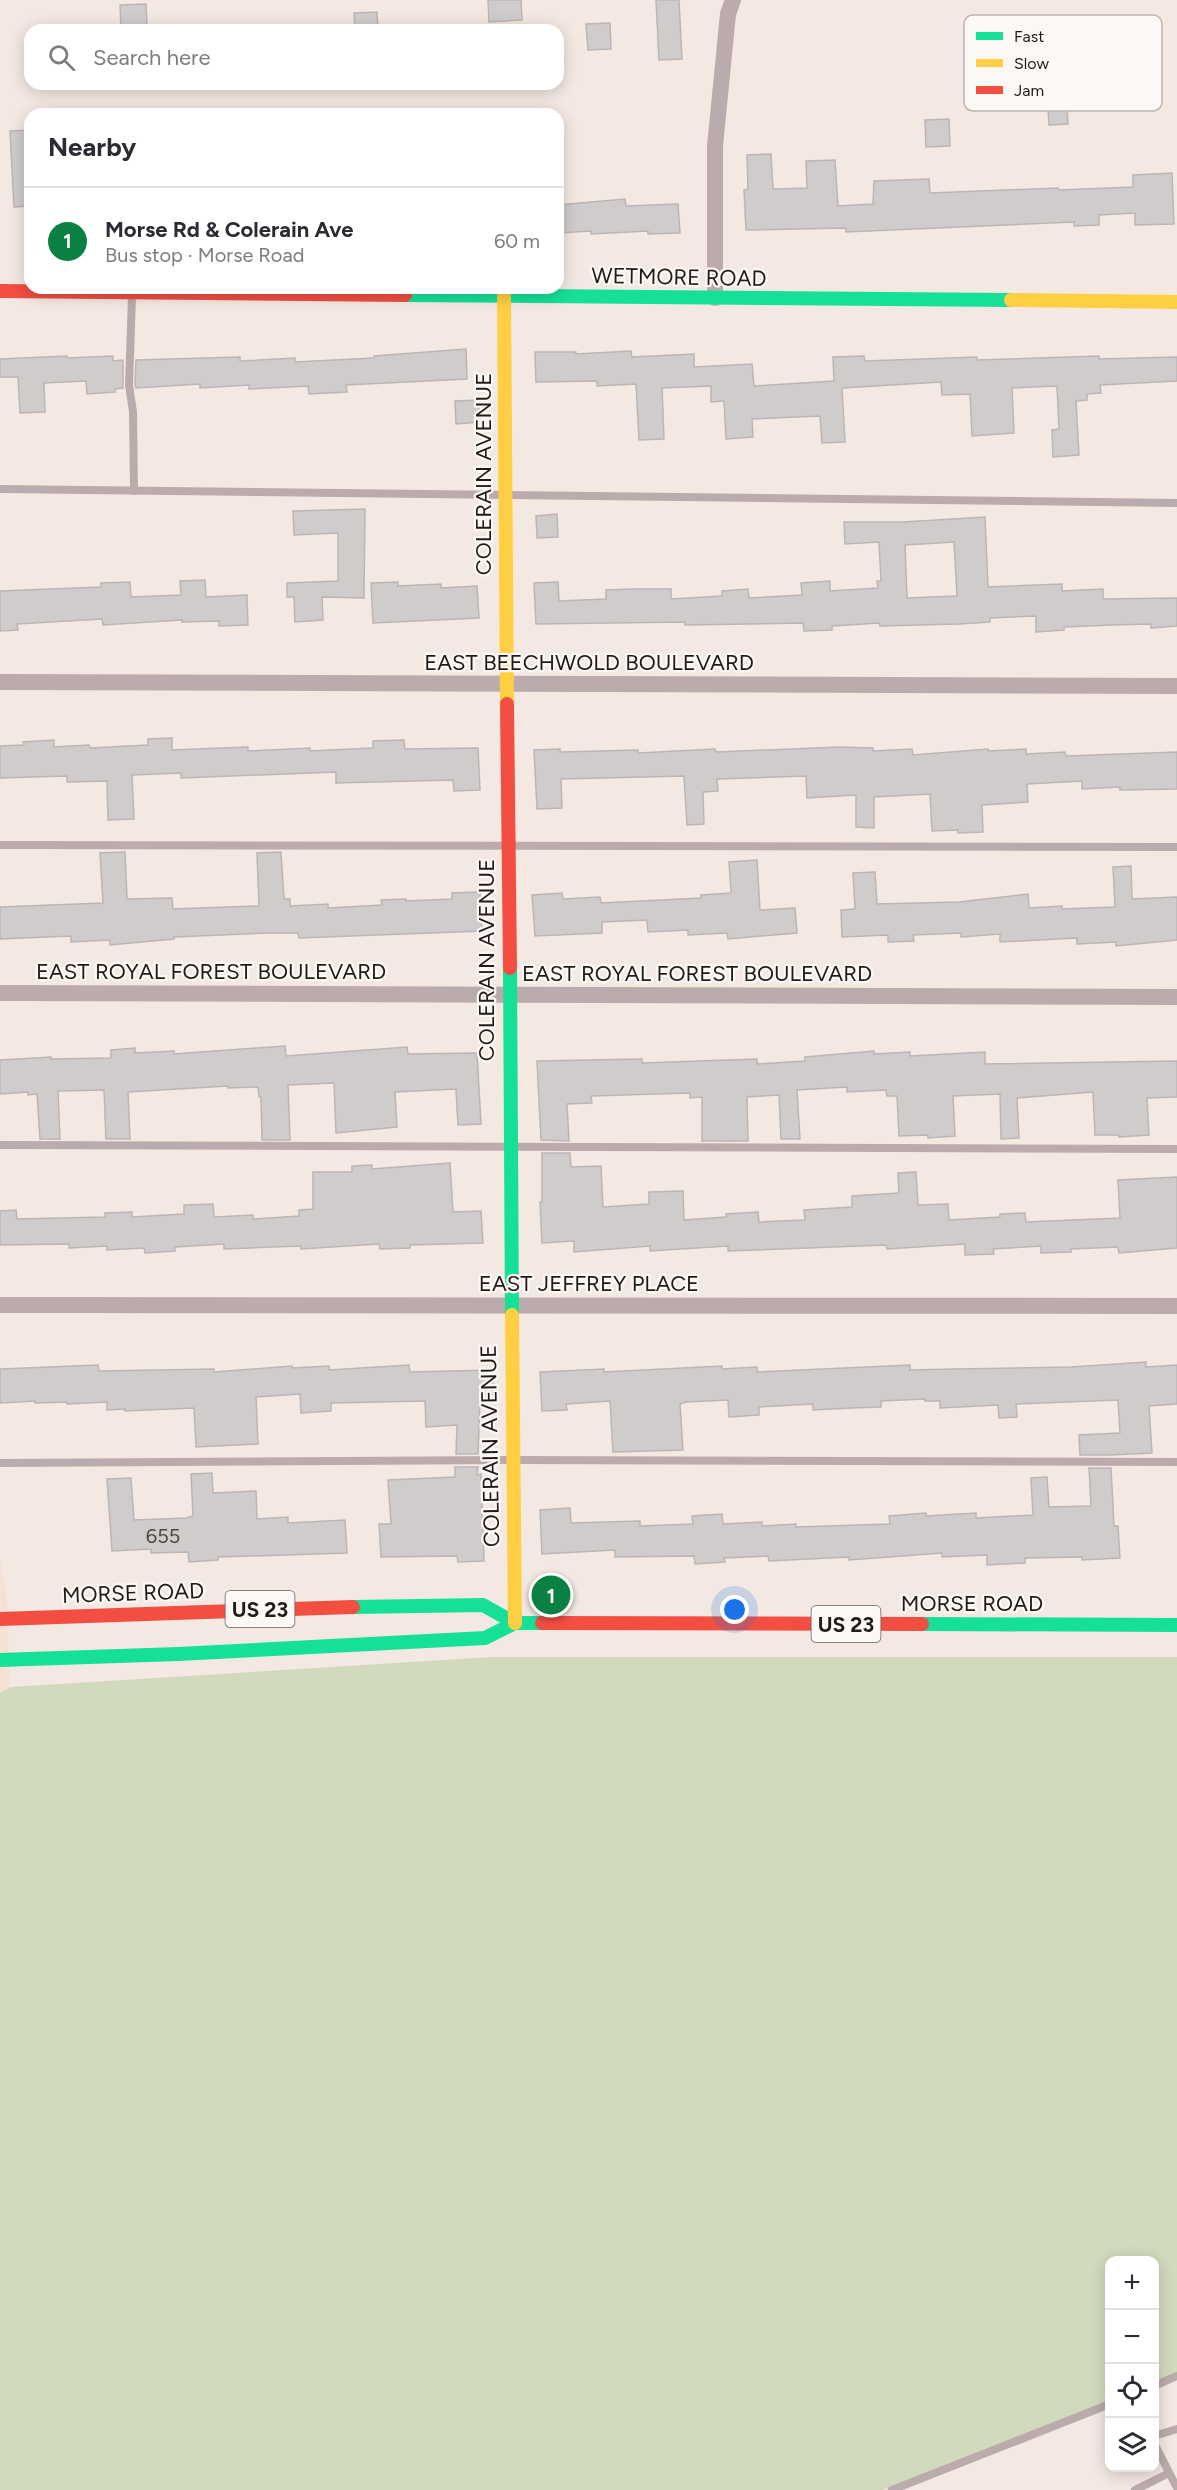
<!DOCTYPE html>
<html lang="en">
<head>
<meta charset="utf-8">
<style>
	:root { --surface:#fff; --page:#f2f2f3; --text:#2b2b33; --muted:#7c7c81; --line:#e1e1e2; --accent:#0b8043 }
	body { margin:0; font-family:Figtree,sans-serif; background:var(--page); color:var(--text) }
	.controls { position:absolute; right:18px; bottom:18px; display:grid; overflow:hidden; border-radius:12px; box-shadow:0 3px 15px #0003 }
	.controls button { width:54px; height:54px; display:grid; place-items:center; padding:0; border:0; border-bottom:2px solid var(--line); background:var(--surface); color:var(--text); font:30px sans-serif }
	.you { position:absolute; left:735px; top:1610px; width:21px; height:21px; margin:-15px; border:4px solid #fff; border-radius:50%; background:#1a73e8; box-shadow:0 0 0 9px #1a73e833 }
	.badge { display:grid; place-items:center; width:39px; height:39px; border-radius:50%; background:var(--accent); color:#fff; font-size:20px; font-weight:700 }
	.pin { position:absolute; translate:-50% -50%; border:3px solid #fff; box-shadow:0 2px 6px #0006 }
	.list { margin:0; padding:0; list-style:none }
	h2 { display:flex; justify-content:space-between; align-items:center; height:78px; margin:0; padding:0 24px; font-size:26px }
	h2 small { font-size:20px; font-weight:400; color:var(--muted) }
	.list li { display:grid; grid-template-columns:39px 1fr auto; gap:18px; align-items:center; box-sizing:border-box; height:108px; padding:0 24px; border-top:2px solid var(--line) }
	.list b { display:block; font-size:22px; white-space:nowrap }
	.list p { margin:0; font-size:20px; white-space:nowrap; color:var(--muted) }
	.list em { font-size:20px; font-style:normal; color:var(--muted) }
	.icon { flex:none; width:33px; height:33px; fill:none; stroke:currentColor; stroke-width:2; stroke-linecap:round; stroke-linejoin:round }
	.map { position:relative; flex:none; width:1177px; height:2490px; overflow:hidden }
	.search { position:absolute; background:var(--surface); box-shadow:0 3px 15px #0003; left:24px; top:24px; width:540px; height:66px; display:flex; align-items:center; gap:15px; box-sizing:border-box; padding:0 21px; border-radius:18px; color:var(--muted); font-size:22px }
	.panel { position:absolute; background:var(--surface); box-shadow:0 3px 15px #0003; left:24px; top:108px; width:540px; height:186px; border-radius:18px }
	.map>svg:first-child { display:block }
	.built { fill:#f6e2d5 }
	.green { fill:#d2dabe }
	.building { fill:#d1cccc; stroke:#bbb5b6; stroke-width:1.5; fill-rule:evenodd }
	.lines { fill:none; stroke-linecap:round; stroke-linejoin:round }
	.lane { stroke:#bcabac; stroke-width:8 }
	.street { stroke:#bcabac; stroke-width:16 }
	.fast { stroke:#16e098; stroke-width:14 }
	.slow { stroke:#ffcf43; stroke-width:14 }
	.jam { stroke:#f24e42; stroke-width:14 }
	.labels { text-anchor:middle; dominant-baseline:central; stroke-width:4.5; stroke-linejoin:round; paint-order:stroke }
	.number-label { font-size:20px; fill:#4e4644 }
	.shield { fill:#fcf8f6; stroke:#635d59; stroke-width:1.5 }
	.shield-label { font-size:21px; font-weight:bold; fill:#221a16 }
	.street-label { font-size:22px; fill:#221a16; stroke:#fcf8f6 }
	.key { fill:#fcf8f6; stroke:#bbb5b3; stroke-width:1.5 }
	.key-label { font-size:16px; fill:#221a16 }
</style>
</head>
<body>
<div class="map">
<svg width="1177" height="2490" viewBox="0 0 1177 2490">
	<rect width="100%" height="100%" fill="#f4e9e2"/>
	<!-- built -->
	<path class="built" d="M0,1559L7,1594L10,1687L0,1693Z"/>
	<!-- green -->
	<path class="green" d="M490,1657H1177V2374L1155,2385L1154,2260H1110L1109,2404L915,2480L882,2490H0V1693L10,1687Z"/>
	<!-- building -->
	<g class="building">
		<path d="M488,0H521L522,20L489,22Z"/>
		<path d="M656,0H679L682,59L659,60Z"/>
		<path d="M146,4L147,27L121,29L120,5Z"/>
		<path d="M377,12L378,30H355L354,13Z"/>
		<path d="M610,23L611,49L588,50L586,24Z"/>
		<path d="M1067,106L1068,124L1049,125L1048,107Z"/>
		<path d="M949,119L950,146L926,147L925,120Z"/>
		<path d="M30,130V206L14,207L10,131Z"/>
		<path d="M771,154L773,189L807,188L806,161L835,160L838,206L873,204L874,181L929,179L930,193L1058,188L1059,190L1133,187V175L1172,173L1174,224L1135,225V213L1099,215V225L1074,226V222L846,232V228L746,230L744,190L748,189L747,155Z"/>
		<path d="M625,199L626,206L678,204L680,233L648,234V231L591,234V231L558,233V205Z"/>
		<path d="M466,349L467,379L346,385L347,392L309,394L308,386L249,389V385L200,388V384L136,388L135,385L136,360L240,357V361L295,358V362L374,358V356Z"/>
		<path d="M631,351L632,357L694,354V367L752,364L754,386L834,381L833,357L864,356L865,361L977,357V360L1099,356V359L1177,357V381L1100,385L1101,393L1087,394V400L1076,401L1079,455L1053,457L1052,430L1059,429L1057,386L1012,388L1014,433L972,436L970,394L942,395L941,382L842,388L845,442L822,443L820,416L752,419L753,437L726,439L724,401L711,402V386L662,388L664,439L639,440L636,384L597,386V381L536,382L535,352H576V354Z"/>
		<path d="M67,356V358L113,356V361L123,360V388L115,389V392L87,394L86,381L44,383L45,412L20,413L18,377H0V359Z"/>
		<path d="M479,400L480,422L456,424L455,401Z"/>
		<path d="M365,509L364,598L322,597L323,620L295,622L294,597H287V583L338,581V535L337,533L294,535L293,511Z"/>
		<path d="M557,514L558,537L537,538L536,516Z"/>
		<path d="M985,517L988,587L1062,584V591L1103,589V599L1177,598V626L1151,628V624L1113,625L1064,627V630L1036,632V616L990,618V622L959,624L880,626L879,623L832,626V630L804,631L803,623L685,625V622L536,624L534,583L558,582L559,601L606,599V590L632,589H671V599L722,596V591L748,589L749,598L802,595L801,583L830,581V591L878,588L877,581H881L879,542L845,544L844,522H903ZM954,542L957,596L907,598L905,545Z"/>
		<path d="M205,580L206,597L247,595L248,625L219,626V621L182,622V620L103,625L102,619L17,624L18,630L0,631V591L101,587V583L130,582L131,597L181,595L180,581Z"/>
		<path d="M398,582V586L441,584V588L477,586L479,618L373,623L371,583Z"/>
		<path d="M172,738V750L248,747V751L310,748V751L373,748V741L404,740L405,749L478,748L480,790L454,791L453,780L336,783V772L181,778V773L132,775L134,819L108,820L107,781L67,782V776L0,778V746L24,745L23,742L54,740V747L89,745L90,748L148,745V739Z"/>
		<path d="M839,747L873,748V751L912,749L913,755L988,749V751L1026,749V754L1065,752L1066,756L1177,752V789L1120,790V787L1082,789V781L1027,784L1028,802L982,805L983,832L958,833V830L932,831L930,794L874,797V828L856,827V795L807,798L806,776L717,779L718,791L703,792L704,824L687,825L684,776L561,779L562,808L537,809L534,750L560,749V752L638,750V753L715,749L716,752Z"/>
		<path d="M125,852L127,899L172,898L173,909L259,906L257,853L281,852L284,899H290V906L328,904V908L382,905L381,900L406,899V901L452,899V893L480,892L482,931L299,938L298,933H265L174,937V939L110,945V940L71,942V936L0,939V907L103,903L100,853Z"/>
		<path d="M757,860L760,910L795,908L797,933L728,939L727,933L688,935V930L648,932L647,920L602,922V933L535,936L532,895L562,893L563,899L600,897L601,903L701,898V895L731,893L729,862Z"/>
		<path d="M1131,866L1132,899L1177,897V940L1116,946V942L1077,944V938L1000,942V934L961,937V933L913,935L914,941L888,942V935L842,937L841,910L855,909L853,873L875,872L877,904L959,902L1028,894L1029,908L1062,906V909L1115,907L1113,867Z"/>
		<path d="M285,1046L286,1056L407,1047L408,1054L477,1053L481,1124L458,1125L456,1089L395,1092L397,1127L336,1133L334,1083L288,1085L290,1140H262L261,1097H259L258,1087L228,1088V1086L128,1092L130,1139H106L104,1090L58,1091L60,1139H40L37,1094L28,1095V1092L0,1094V1060L51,1057V1059L111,1058V1050L135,1048V1053L174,1051V1054Z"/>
		<path d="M874,1051V1054L910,1052V1056L985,1052V1064L1177,1061V1097L1147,1098L1149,1135L1119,1137L1118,1135H1095L1093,1092L1017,1098L1019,1138L1001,1139L1000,1094L953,1096L955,1136L928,1138V1135L899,1136L897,1096H887L886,1090L847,1092V1087L797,1090L800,1139H781L779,1095L747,1097L748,1141H702V1097L690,1098V1093L591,1096L592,1103L567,1104L569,1141L541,1140L537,1061L642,1059V1063L757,1059V1064L805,1061V1057Z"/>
		<path d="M542,1153H570L571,1167L601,1166L603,1207L649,1204V1192L683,1191L684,1220L726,1217V1214L758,1212L759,1222L805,1220L804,1210L852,1207V1196L899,1193L898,1173L916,1172L918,1205L948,1204L949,1220L1000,1217V1214L1025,1213L1026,1222L1120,1218L1118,1180L1177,1177V1248L1119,1253L1118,1247L1071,1249V1252L1041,1253V1246L993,1249L994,1254L965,1255V1244L887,1249L886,1245L728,1251V1246L650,1251V1246L574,1252V1241L542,1243L540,1202H542Z"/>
		<path d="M450,1163L453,1212L481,1211L483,1243L410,1245V1248L380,1249L379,1244L301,1249V1246L224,1249V1244L175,1247V1251L145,1253L144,1248L107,1250V1246L69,1248V1244L0,1245V1211L16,1210L17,1219L105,1217V1213L132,1212V1217L184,1214V1205L213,1204L214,1217L253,1215V1219L299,1216V1210L313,1209V1172H352V1166L372,1165V1169Z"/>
		<path d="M1146,1362V1367L1177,1365V1404L1149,1406L1152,1453L1110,1455H1080L1079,1435L1120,1433L1118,1400L1016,1404L1017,1417L999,1418L998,1405L940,1408V1401H925V1399L881,1401V1407L852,1408L813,1410V1404L759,1407V1415L729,1417L728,1400L686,1402L680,1404L683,1450L613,1452L610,1401L566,1404L567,1410L542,1411L540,1372L604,1369V1372L722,1366V1369L757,1367V1372L910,1365V1370L955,1369L1071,1367Z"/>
		<path d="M98,1365L99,1371L214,1369V1372L292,1366V1368L329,1366V1370L409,1365L410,1372L492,1370L494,1402L480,1403L478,1454H456L457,1425L426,1427L425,1401L331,1403V1411L301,1413L300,1394L256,1397L258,1444L196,1447L194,1408L125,1411V1409L107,1410V1402L67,1404V1402L35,1403V1401L0,1403V1369Z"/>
		<path d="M455,1467H478L477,1475L481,1474L484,1561L458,1562L457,1556L381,1557L379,1524H391L388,1480L455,1477Z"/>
		<path d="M1089,1468H1111L1114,1526H1118L1120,1558L1082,1560V1557L1025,1558V1563L987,1565V1555L942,1557V1553L849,1560V1557L769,1561L768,1556L724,1558L725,1562L695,1564L694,1556L615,1557V1550L542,1554L540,1510L570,1508L571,1523L640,1521V1526L693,1524L692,1516L722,1514L723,1524L762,1522V1526L796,1524V1527L890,1524L889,1516L926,1513V1516L976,1513V1518L1033,1515L1031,1478L1047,1477L1049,1507L1091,1506Z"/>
		<path d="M212,1473L213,1493L256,1491L257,1519L288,1517V1523L345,1520L347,1553L218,1557V1560L189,1562L188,1552L151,1553V1549L112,1551L107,1479L131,1478L134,1520L186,1518L193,1516L191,1474Z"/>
	</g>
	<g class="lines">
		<!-- lane -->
		<g class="lane">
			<path d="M132,296L129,385L133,412L134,491"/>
			<path d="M0,489L1177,503"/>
			<path d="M0,845L1177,847"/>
			<path d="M0,1145L1177,1149"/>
			<path d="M0,1463L512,1460L1177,1462"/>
			<path d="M1154,2386L1177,2376"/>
			<path d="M1154,2436L1177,2429"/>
			<path d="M1154,2443L1177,2488"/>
			<path d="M892,2490L1110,2404"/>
			<path d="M1135,2490L1169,2473"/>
		</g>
		<!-- street -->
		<g class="street">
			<path d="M715,298V146L728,14L733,0"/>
			<path d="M0,682L1177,686"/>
			<path d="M0,993L1177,997"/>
			<path d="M0,1305L1177,1306"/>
		</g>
		<!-- fast -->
		<g class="fast">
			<path d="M405,295L1011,300"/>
			<path d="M510,968L512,1315"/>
			<path d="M353,1607L483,1605L515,1623"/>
			<path d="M922,1624L1177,1625"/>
			<path d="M0,1660L178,1654L485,1638L515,1623H542"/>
		</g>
		<!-- slow -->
		<g class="slow">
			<path d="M504,296L507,704"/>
			<path d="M1011,300L1177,302"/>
			<path d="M512,1315L515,1623"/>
		</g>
		<!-- jam -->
		<g class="jam">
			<path d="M0,291L405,295"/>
			<path d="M507,704L510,968"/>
			<path d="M0,1619L353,1607"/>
			<path d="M542,1623L922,1624"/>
		</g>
	</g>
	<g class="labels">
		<!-- number labels -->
		<g class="number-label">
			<text x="163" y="1536">655</text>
		</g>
		<!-- shield labels -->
		<g class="shield">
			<rect x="225.5" y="1591" width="69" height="36" rx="4.5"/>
			<rect x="811.5" y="1606" width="69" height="36" rx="4.5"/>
		</g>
		<g class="shield-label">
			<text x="260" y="1609">US 23</text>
			<text x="846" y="1624">US 23</text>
		</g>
		<!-- street labels -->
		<g class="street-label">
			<text transform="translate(679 277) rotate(1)">WETMORE ROAD</text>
			<text transform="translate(483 474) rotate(-90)">COLERAIN AVENUE</text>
			<text x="589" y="662">EAST BEECHWOLD BOULEVARD</text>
			<text transform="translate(486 960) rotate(-90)">COLERAIN AVENUE</text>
			<text x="211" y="971">EAST ROYAL FOREST BOULEVARD</text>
			<text x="697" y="973">EAST ROYAL FOREST BOULEVARD</text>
			<text x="589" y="1283">EAST JEFFREY PLACE</text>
			<text transform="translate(490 1446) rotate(-91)">COLERAIN AVENUE</text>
			<text transform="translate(133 1593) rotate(-2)">MORSE ROAD</text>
			<text x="972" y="1603">MORSE ROAD</text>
		</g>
	</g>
	<!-- legend -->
	<rect x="964" y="15" width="198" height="96" rx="9" class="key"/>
	<rect x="976" y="32" width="27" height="8" fill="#16e098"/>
	<rect x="976" y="59" width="27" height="8" fill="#ffcf43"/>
	<rect x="976" y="86" width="27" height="8" fill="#f24e42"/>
	<g class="key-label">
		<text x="1014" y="42">Fast</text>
		<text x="1014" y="69">Slow</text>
		<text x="1014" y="96">Jam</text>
	</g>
</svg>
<div class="controls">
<button>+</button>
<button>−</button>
<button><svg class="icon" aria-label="locate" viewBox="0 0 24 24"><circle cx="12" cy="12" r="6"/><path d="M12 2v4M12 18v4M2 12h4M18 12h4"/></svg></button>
<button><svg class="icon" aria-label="layers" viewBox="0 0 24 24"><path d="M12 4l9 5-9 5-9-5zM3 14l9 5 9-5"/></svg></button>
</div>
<div class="you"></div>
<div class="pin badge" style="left:551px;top:1595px">1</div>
<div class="search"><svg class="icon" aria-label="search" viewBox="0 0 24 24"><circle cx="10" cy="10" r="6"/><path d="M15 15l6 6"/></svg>Search here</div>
<section class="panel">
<h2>Nearby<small></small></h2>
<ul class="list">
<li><span class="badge">1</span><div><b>Morse Rd &amp; Colerain Ave</b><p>Bus stop · Morse Road</p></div><em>60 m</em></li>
</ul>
</section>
</div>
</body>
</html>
